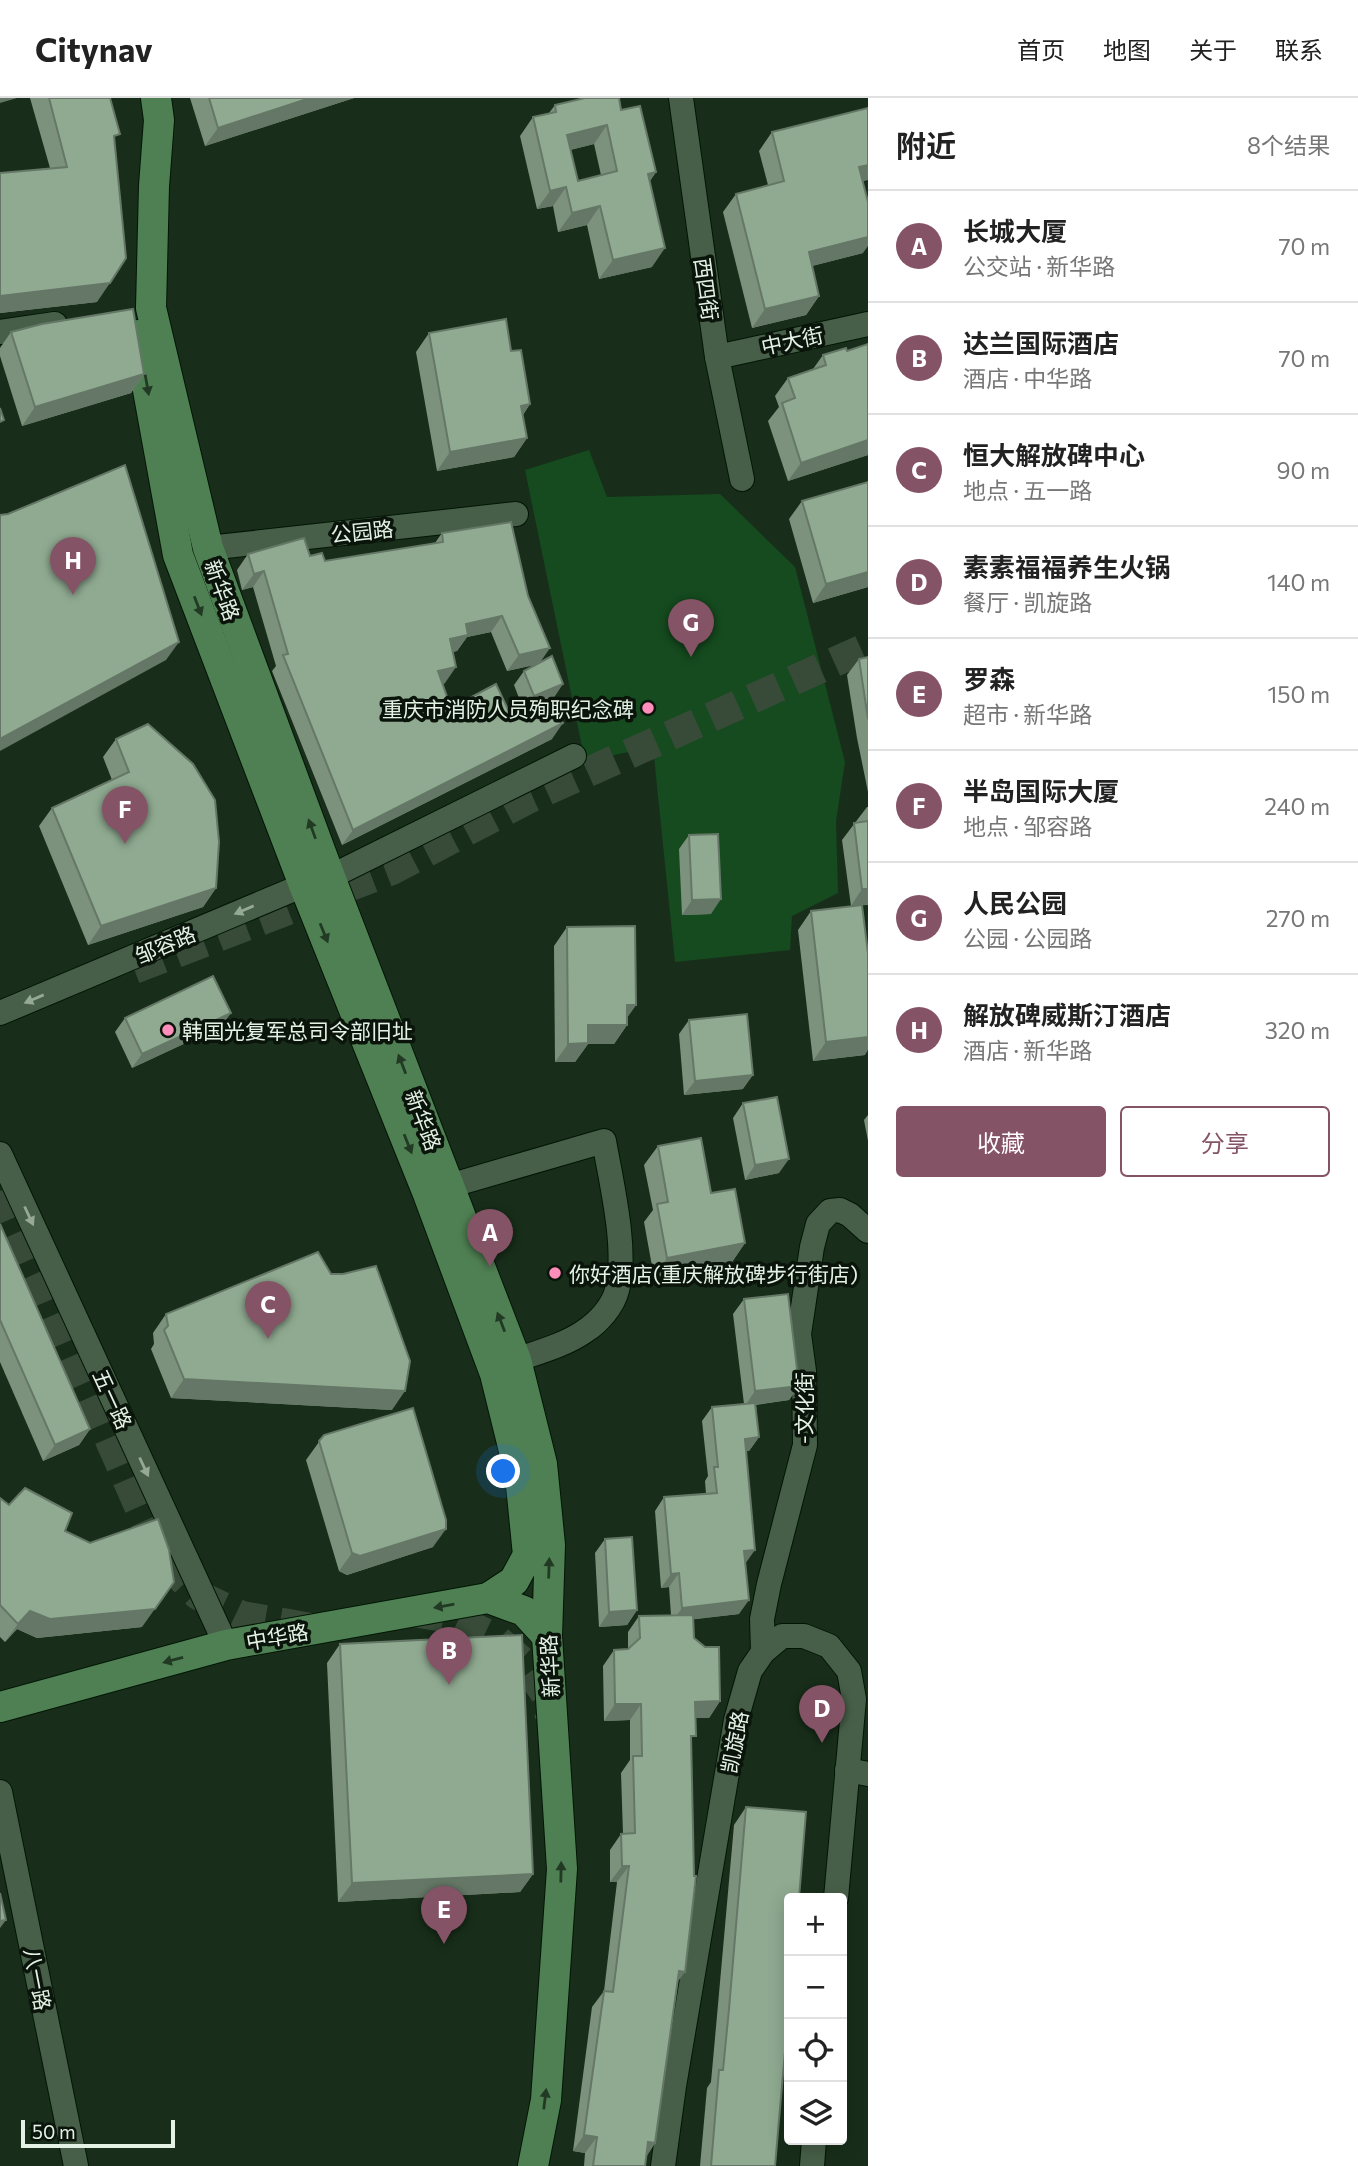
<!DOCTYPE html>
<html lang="zh">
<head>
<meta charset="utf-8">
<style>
	:root { --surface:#fff; --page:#f2f2f2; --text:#222; --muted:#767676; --line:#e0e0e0; --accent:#855366 }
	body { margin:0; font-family:Commissioner,"Noto Sans SC",sans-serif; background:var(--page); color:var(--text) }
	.controls { position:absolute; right:21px; bottom:21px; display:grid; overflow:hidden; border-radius:7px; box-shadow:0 4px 18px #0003 }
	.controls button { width:63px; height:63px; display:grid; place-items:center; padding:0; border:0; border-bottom:2px solid var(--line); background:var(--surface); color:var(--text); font:35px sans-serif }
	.scale { position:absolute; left:21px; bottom:18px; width:154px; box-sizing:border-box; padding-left:7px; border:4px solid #e4f2e5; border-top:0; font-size:19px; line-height:24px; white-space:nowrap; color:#e4f2e5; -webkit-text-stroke:5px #0a140b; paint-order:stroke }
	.you { position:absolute; left:504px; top:1374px; width:24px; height:24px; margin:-18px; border:5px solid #fff; border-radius:50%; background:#1a73e8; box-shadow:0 0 0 10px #1a73e833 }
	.badge { display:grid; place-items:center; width:46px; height:46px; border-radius:50%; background:var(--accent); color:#fff; font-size:23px; font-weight:700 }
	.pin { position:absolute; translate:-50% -58px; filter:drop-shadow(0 2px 4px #0008) }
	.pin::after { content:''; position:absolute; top:37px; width:24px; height:21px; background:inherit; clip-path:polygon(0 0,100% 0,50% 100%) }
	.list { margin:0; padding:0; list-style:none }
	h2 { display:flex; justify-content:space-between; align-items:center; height:91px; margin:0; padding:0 28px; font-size:30px }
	h2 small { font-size:23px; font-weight:400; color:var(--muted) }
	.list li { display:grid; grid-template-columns:46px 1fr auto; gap:21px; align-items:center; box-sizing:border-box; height:112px; padding:0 28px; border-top:2px solid var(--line) }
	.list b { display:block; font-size:26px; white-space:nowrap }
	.list p { margin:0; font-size:23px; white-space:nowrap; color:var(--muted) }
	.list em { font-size:23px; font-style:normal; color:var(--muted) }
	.actions { display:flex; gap:14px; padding:21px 28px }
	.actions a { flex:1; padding:16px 0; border:2px solid var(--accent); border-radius:7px; text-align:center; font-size:24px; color:var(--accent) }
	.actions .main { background:var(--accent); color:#fff }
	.icon { flex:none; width:38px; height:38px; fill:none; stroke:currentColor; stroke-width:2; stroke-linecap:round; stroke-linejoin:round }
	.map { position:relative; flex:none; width:868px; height:2068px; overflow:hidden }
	header { display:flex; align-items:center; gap:42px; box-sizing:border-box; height:98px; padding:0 35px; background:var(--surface); border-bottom:2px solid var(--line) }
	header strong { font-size:33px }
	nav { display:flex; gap:38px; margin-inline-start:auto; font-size:24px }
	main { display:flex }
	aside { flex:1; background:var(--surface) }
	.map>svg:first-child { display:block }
	.green { fill:#154b1e }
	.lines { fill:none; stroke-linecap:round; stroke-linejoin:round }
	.major-tunnel { stroke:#374b38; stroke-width:30; stroke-dasharray:30 15; stroke-linecap:butt }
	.minor-casing { stroke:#021605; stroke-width:26 }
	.major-casing { stroke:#021605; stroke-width:32 }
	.minor { stroke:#475f48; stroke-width:24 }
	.major { stroke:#4f8053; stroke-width:30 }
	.wall { fill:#7c927d; fill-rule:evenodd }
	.shaded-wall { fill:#657766 }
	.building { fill:#90aa91; stroke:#657766; stroke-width:2; fill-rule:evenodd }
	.oneway { fill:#223a24 }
	.oneway2 { fill:#96a896 }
	.poi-dot { fill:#ff8eba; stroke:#0a140b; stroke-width:2.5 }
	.labels { text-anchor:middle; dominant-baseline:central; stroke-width:7; stroke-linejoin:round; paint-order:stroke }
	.street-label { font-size:21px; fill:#e4f2e5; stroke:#0a140b }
	.poi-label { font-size:21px; fill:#e4f2e5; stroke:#0a140b; text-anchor:start }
</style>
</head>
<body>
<header>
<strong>Citynav</strong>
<nav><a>首页</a><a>地图</a><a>关于</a><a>联系</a></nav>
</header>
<main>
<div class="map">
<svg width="868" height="2068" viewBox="0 0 868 2068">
	<rect width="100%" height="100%" fill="#182e1a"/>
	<!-- green -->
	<path class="green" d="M589,352L607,399L720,396L795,469L845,664L836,723L838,795L792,818L790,852L675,864L653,649L585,663L525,372Z"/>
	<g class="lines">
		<!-- major-tunnel -->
		<g class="major-tunnel">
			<path d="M134,871L392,772L530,700L868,549"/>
			<path d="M0,1093L161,1458L198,1497L242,1518L311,1530"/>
			<path d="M414,1514L455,1521L494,1539L524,1565L545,1595L550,1618"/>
		</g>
		<!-- minor casing -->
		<g class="minor-casing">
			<g id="minor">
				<path d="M681,0L717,259L742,381"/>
				<path d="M0,234L55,226"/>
				<path d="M717,259L868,226"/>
				<path d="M208,450L516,416"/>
				<path d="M0,915L304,787L330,779L574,658"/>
				<path d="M0,1056L226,1547"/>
				<path d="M449,1088L604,1043C611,1083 628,1153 617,1192C613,1208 599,1224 585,1233C565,1247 539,1254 516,1262"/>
				<path d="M763,1554L762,1521L769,1486L805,1347L804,1273L799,1236L812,1149L818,1126L830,1113L840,1112L850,1117L868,1133"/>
				<path d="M847,1672L868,1676"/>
				<path d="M0,1694L76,2068"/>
				<path d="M663,2068L674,1988L736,1622L750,1573L763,1554L782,1538H804L829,1548L849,1573L854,1601L836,1800"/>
				<path d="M812,2068L814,2042"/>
			</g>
		</g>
		<!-- major casing -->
		<g class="major-casing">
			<g id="major">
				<path d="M156,0L159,22L154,88L151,210L208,450L330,779L516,1262L542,1366L550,1447L547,1538L562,1771L546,2002L533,2068"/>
				<path d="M138,237L178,457L304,787L428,1096L495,1276L520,1377L528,1457L514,1483L488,1500"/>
				<path d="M0,1609L226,1547L488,1500L524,1513L547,1538"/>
			</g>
		</g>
		<!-- minor -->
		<use href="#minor" class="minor"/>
		<!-- major -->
		<use href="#major" class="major"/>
	</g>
	<!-- wall -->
	<g class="wall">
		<path d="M30,0H110L114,44L97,204L0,215V75L50,70Z"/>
		<path d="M190,0H354L205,48Z"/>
		<path d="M555,7L621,12L656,74L650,83L652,169L599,181L587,127L558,134L553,108L537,111L520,38L533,19L549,15ZM594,46L601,77L578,83L570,52Z"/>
		<path d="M772,34L863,83V155L812,168L819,198L806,217L752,230L723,114L736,96L768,87L759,53Z"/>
		<path d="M11,234L144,276L131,295L22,328L0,258V250Z"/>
		<path d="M429,235L511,253L530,306L523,317L527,340L514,359L437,373L416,254Z"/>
		<path d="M823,257L868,357L788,383L768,323L779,309L775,298L788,280L813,271Z"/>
		<path d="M868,384V489L813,505L789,421L802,403Z"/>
		<path d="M442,435L540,564L553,601H551L552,641L342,747L272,573L276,568L253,489L242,492L237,472L248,456L310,458L325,463L435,445ZM491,534L507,573L534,567L524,573L514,587L524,613L531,610L512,620L451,610L443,586L445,585L453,554L457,553L467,539Z"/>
		<path d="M868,559V694L857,640L847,577L859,561Z"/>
		<path d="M116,641L216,790L203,809L88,847L39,728L52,710L112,682L103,659Z"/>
		<path d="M867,709H868V807H862L865,957L813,963L798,832L811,813L851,808L842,742Z"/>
		<path d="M689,737L711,816L682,817L679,751Z"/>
		<path d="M567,829L636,907L627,919V927L614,946H588L575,964H555L554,848Z"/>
		<path d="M231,915L220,929L132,970L115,934L125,920Z"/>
		<path d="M689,922L743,991L684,997L679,936Z"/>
		<path d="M743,1005L779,1075L745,1082L733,1020Z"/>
		<path d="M868,1017V1043L864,1022Z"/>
		<path d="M658,1048L711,1095L745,1145L732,1164L654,1179L644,1124L653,1112L644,1067Z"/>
		<path d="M0,1126L90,1331L79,1347L43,1363L0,1264Z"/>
		<path d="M744,1201L799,1288L789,1302L756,1307L759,1339L749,1353H746L745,1466L739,1516L694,1521V1540L720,1603L709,1620H696L691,1645L677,1885L655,2045L646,2059L645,2068H584L585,2055L573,2053L592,1909L604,1893L617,1784H610V1752L621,1736H623L621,1675L630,1662V1622L604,1623L603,1568L614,1552L628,1551V1534L639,1518L671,1517L669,1489L661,1490L655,1413L664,1399L706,1396L705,1383L708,1378L702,1323L712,1309L744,1306L733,1216Z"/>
		<path d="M166,1216L392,1312L171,1300L151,1251L154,1246L153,1235Z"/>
		<path d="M324,1337L433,1449L347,1477L339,1473L306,1362Z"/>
		<path d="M0,1400L9,1407L65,1433L142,1529L37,1540L17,1531L5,1544L0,1539Z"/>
		<path d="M605,1441L637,1512L627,1527L599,1529L595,1455Z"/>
		<path d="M340,1546L533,1776L520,1794L338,1804L327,1565Z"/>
		<path d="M746,1709L775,2068H700L707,1990L711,1984L716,1929L734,1727Z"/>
	</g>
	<!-- shaded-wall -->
	<g class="shaded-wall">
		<path d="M0,0H17L0,5Z"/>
		<path d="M310,0H354L205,48L218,30Z"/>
		<path d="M607,27L594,46L554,56L567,37Z"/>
		<path d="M868,67V82L846,88L859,69Z"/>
		<path d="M656,74L643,93L648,76Z"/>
		<path d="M566,89L553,108L537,111L550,93Z"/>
		<path d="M600,108L587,127L558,134L572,115Z"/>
		<path d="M868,139V148L863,155L796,172L809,154Z"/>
		<path d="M665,150L652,169L599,181L613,162Z"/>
		<path d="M110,185L97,204L0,215V198Z"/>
		<path d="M819,198L806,217L752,230L765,211Z"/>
		<path d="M144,276L131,295L22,328L35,309Z"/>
		<path d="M530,306L517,325L521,308Z"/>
		<path d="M527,340L514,359L437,373L450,354Z"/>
		<path d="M868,342V357L788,383L801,365Z"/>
		<path d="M264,473L253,489L242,492L254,476Z"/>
		<path d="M868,474V489L813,505L826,486Z"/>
		<path d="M502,518L491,534L467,539L457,553L439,557L450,541L466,526Z"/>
		<path d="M179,544L166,562L0,653V641Z"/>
		<path d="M550,550L539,566L507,573L519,557Z"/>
		<path d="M456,569L445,585L427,589L438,573Z"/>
		<path d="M563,586L553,601L524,613L534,598Z"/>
		<path d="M563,625L552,641L342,747L353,732Z"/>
		<path d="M216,790L203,809L88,847L101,828Z"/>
		<path d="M862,791H868V807L851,808Z"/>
		<path d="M721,801L711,816L682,817L692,802Z"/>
		<path d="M627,907H636L623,926Z"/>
		<path d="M231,915L220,929L132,970L142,956Z"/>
		<path d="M588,927H627L614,946H588L575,964H555L568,946Z"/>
		<path d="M868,939V952L865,957L813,963L826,944Z"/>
		<path d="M753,977L743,991L684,997L695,983Z"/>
		<path d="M789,1061L779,1075L745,1082L755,1067Z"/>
		<path d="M745,1145L732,1164L654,1179L667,1160Z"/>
		<path d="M184,1281L405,1293L392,1312L171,1300Z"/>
		<path d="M799,1288L789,1302L745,1308L755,1293Z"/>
		<path d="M90,1331L79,1347L43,1363L55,1347Z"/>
		<path d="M759,1339L749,1353L735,1354L745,1341Z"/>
		<path d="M446,1431L433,1449L347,1477L339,1473L352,1455Z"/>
		<path d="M755,1452L745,1466L744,1453Z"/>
		<path d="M679,1475L669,1489L661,1490L671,1476Z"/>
		<path d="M174,1484L142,1529L37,1540L17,1531L5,1544L18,1526L30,1513Z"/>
		<path d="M749,1502L739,1516L672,1524L682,1510Z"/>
		<path d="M637,1512L627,1527L599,1529L609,1514Z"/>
		<path d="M720,1603L709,1620H684L695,1604Z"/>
		<path d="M615,1606H641L630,1622L604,1623Z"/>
		<path d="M622,1768H629L617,1784H610Z"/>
		<path d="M533,1776L520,1794L338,1804L352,1785Z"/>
		<path d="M6,1822L0,1830V1823Z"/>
		<path d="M679,1873L685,1874L673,1890Z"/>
		<path d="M584,2037L597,2039L585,2055L573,2053Z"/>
		<path d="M648,2044L655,2045L644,2062Z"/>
	</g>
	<!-- building -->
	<g class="building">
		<path d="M49,0H110L120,36L114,38L126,160L110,185L0,198V75L67,69Z"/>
		<path d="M209,0H310L218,30Z"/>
		<path d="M585,0H619L621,12L640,8L656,74L648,76L665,150L613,162L600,108L572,115L566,89L550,93L533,19L556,14L555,7ZM607,27L617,73L578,83L567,37Z"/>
		<path d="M868,10V67L859,69L868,104V139L809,154L819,198L765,211L736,96L784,83L772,34Z"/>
		<path d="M133,211L144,276L35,309L11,234L42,226Z"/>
		<path d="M506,221L511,253L521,252L530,306L521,308L527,340L450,354L429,235Z"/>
		<path d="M868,246V342L801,365L782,305L795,300L788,280L826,267L823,257L846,250L847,253Z"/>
		<path d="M0,310L4,322L0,324Z"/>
		<path d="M125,367L179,544L0,641V417L8,416Z"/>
		<path d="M868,384V474L826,486L802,403Z"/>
		<path d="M511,424L528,498L550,550L519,557L502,518L466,526L468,537L450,541L456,569L438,573L451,610L496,586L512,620L550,600L563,625L353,732L283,557L288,556L264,473L254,476L248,456L304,440L310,458L322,455L325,463L443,444L442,435Z"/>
		<path d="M552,558L563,586L534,598L524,573Z"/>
		<path d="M868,559V621L859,561Z"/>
		<path d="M148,626L193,666L215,702L219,744L216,790L101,828L52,710L129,674L116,641Z"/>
		<path d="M868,723V791H862L854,725Z"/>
		<path d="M718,736L721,801L692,802L689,737Z"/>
		<path d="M862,807L868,856V939L826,944L811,813Z"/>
		<path d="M635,828L636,907H627V927H588V945L568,946L567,829Z"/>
		<path d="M213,878L231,915L142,956L125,920Z"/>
		<path d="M747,916L753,977L695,983L689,922Z"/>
		<path d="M777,999L789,1061L755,1067L743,1005Z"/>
		<path d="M701,1040L711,1095L735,1091L745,1145L667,1160L657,1106L668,1104L658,1048Z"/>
		<path d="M0,1126L90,1331L55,1347L0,1222Z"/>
		<path d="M318,1154L331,1176H343L376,1168L410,1263L405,1293L184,1281L164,1232L168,1228L166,1216Z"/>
		<path d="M788,1196L799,1288L755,1293L744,1201Z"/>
		<path d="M755,1305L759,1339L745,1341L755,1452L744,1453L749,1502L682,1510L679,1475L671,1476L664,1399L717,1395L714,1369H718L712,1309Z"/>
		<path d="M413,1310L446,1422V1431L360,1458L352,1455L319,1343L324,1337Z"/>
		<path d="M25,1390L72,1415L65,1433L90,1445L158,1421L169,1452L174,1484L155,1511L50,1521L30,1513L18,1526L0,1507V1400L9,1407Z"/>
		<path d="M632,1439L637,1512L609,1514L605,1441Z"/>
		<path d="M693,1517L694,1540L705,1549H719L720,1603L695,1604L696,1638H691L694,1778H696L685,1874L679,1873L655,2045L648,2044L645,2068H593L597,2039L584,2037L604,1893L613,1894L629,1768H622L621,1736L635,1735L633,1658H642L641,1606H615L614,1552L628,1551L640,1540L639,1518Z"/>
		<path d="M522,1537L533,1776L352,1785L340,1546Z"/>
		<path d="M746,1709L806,1714L799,1800H789V1908L775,2068H711L719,1972H723L729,1911Z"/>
		<path d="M0,1795L6,1822L0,1823Z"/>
	</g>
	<!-- one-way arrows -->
	<defs><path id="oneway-solid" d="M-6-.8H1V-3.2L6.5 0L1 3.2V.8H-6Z" transform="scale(1.75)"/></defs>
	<g class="oneway">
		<use href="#oneway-solid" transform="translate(147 287) rotate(80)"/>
		<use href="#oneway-solid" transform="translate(198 508) rotate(69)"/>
		<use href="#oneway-solid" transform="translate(312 731) rotate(-110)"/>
		<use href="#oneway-solid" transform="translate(324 835) rotate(68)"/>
		<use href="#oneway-solid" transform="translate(402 966) rotate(-111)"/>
		<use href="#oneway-solid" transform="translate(408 1046) rotate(68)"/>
		<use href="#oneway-solid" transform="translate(501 1224) rotate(-111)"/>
		<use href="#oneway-solid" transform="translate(549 1470) rotate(-88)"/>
		<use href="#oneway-solid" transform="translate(444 1508) rotate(170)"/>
		<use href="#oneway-solid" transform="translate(173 1562) rotate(165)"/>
		<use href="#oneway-solid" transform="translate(561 1774) rotate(-89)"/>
		<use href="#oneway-solid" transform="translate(545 2001) rotate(-83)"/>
	</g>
	<g class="oneway2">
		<use href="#oneway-solid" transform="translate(244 812) rotate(157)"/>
		<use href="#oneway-solid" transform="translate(34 901) rotate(157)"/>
		<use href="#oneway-solid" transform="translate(29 1118) rotate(65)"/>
		<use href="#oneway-solid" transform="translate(144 1369) rotate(65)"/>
	</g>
	<!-- markers -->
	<g class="poi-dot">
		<circle cx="648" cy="610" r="7"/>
		<circle cx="168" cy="932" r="7"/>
		<circle cx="555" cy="1175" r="7"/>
	</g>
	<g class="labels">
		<!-- street labels -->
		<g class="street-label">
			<text transform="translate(707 191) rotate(82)">西四街</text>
			<text transform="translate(792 242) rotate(-12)">中大街</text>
			<text transform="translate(362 433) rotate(-6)">公园路</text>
			<text transform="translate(223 492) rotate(70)">新华路</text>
			<text transform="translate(165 846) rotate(-23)">邹容路</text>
			<text transform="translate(424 1022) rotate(69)">新华路</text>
			<text transform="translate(113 1301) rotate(65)">五一路</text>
			<text transform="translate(803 1310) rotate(-90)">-文化街</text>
			<text transform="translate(277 1538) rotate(-10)">中华路</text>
			<text transform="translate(549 1568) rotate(-93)">新华路</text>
			<text transform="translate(734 1644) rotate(-79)">凯旋路</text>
			<text transform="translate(38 1881) rotate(79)">八一路</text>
		</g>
		<!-- poi labels -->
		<g class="poi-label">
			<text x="634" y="610" text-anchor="end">重庆市消防人员殉职纪念碑</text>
			<text x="182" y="932">韩国光复军总司令部旧址</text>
			<text x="569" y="1175">你好酒店(重庆解放碑步行街店)</text>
		</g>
	</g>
</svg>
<div class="controls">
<button>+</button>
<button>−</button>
<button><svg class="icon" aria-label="locate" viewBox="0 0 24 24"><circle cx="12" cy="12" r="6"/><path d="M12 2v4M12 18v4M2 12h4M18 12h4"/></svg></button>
<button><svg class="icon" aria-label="layers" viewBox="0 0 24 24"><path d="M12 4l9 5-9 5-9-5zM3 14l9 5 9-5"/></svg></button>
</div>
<div class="scale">50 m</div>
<div class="you"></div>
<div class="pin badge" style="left:490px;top:1169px">A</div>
<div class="pin badge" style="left:449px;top:1587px">B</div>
<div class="pin badge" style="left:268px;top:1241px">C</div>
<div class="pin badge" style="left:822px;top:1645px">D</div>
<div class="pin badge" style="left:444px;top:1846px">E</div>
<div class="pin badge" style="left:125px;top:746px">F</div>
<div class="pin badge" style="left:691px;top:559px">G</div>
<div class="pin badge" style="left:73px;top:497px">H</div>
</div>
<aside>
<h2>附近<small>8个结果</small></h2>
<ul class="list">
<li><span class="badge">A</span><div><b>长城大厦</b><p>公交站 · 新华路</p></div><em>70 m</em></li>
<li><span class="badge">B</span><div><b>达兰国际酒店</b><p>酒店 · 中华路</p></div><em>70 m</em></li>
<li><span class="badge">C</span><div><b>恒大解放碑中心</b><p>地点 · 五一路</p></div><em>90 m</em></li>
<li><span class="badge">D</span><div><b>素素福福养生火锅</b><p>餐厅 · 凯旋路</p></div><em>140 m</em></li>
<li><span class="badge">E</span><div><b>罗森</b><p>超市 · 新华路</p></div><em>150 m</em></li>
<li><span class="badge">F</span><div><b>半岛国际大厦</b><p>地点 · 邹容路</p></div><em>240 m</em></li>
<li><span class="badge">G</span><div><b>人民公园</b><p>公园 · 公园路</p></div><em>270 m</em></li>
<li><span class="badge">H</span><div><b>解放碑威斯汀酒店</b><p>酒店 · 新华路</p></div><em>320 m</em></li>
</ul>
<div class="actions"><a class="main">收藏</a><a>分享</a></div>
</aside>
</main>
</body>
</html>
